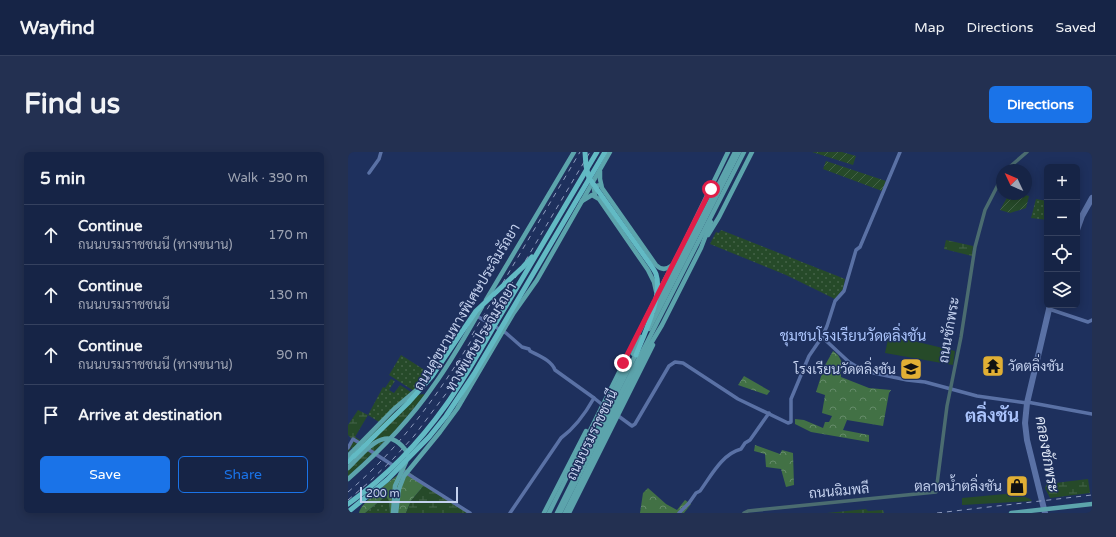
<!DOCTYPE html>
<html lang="en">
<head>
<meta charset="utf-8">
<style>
	:root { --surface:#162446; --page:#233051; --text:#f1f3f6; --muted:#9ea4b3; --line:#35415f; --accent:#1a73e8 }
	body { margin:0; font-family:"Varela Round",Sarabun,sans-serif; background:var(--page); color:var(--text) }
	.controls { position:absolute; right:12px; top:12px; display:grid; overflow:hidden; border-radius:6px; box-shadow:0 2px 10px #0003 }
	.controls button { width:36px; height:36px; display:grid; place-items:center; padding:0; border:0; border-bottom:1px solid var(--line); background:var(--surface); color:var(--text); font:20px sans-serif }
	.compass { position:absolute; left:648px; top:12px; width:36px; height:36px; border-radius:50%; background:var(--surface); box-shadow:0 2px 10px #0003; rotate:314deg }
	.scale { position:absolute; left:12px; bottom:10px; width:98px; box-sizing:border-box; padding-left:4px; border:2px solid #c4d1ee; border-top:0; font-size:11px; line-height:14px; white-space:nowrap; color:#c4d1ee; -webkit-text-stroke:3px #1e305d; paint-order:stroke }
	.stop { position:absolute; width:12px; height:12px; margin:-9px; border:3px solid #e11d48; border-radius:50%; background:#fff }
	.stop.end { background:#e11d48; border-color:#fff; box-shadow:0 1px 4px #0008 }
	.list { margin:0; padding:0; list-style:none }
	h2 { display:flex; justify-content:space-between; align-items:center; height:52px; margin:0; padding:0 16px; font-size:17px }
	h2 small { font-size:13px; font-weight:400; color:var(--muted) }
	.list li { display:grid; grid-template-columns:26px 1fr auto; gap:12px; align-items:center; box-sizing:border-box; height:60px; padding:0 16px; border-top:1px solid var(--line) }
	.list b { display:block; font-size:15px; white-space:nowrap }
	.list p { margin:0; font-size:13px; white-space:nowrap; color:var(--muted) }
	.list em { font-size:13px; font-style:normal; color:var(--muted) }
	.actions { display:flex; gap:8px; padding:12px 16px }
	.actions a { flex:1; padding:9px 0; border:1px solid var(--accent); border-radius:6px; text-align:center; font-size:14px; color:var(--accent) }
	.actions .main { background:var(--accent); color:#fff }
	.icon { flex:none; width:22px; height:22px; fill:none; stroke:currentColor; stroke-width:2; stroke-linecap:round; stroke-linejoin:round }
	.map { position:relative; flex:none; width:744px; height:361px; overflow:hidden; border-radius:6px }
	header { display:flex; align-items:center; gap:24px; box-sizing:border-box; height:56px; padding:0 20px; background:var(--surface); border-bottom:1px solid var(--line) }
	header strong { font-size:19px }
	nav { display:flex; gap:22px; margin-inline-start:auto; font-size:14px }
	.intro { display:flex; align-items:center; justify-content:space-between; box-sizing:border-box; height:96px; padding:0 24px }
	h1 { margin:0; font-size:28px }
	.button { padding:10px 18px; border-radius:6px; background:var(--accent); color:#fff; font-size:14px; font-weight:700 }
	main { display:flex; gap:24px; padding:0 24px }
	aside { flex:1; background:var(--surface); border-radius:6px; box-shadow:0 2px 10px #0003 }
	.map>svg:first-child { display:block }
	.grass { fill:url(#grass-dots) }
	.forest { fill:url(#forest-crowns) }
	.wetland { fill:url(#wetland-marsh) }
	.park { fill:#264a29 }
	.garden { fill:url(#garden-furrows) }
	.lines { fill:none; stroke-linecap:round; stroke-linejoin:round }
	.canal { stroke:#5a71a5; stroke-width:3.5 }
	.river { stroke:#5a71a5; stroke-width:6 }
	.minor { stroke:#4b6c70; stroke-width:3.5 }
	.major { stroke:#5ca4ac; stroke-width:4.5 }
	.highway { stroke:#62bac4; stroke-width:5 }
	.rail { stroke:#8f9dbf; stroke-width:1; stroke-dasharray:5 5; stroke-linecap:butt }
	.major-bridge { stroke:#5ca4ac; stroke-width:4.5 }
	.highway-bridge { stroke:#62bac4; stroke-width:5 }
	.route { stroke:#e11d48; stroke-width:5 }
	.labels { text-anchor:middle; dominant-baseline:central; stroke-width:3; stroke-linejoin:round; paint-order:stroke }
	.street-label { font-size:14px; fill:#c4d1ee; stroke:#1e305d }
	.poi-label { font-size:14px; fill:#c4d1ee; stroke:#1e305d; text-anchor:end }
	.neighbourhood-label { font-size:15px; fill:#abc4fc; stroke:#1e305d }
	.water-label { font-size:15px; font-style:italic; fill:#dae2f2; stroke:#1e305d }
	.district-label { font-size:18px; font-weight:bold; fill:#abc4fc; stroke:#1e305d }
</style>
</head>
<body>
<header>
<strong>Wayfind</strong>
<nav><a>Map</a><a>Directions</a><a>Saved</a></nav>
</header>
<div class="intro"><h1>Find us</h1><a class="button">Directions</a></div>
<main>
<aside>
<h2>5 min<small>Walk · 390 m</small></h2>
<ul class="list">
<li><svg class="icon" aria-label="ahead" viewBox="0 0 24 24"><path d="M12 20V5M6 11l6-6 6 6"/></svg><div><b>Continue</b><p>ถนนบรมราชชนนี (ทางขนาน)</p></div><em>170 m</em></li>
<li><svg class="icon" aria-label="ahead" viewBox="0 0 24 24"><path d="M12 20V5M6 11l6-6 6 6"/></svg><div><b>Continue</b><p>ถนนบรมราชชนนี</p></div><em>130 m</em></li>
<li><svg class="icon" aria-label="ahead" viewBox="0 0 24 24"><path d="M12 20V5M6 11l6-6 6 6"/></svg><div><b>Continue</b><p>ถนนบรมราชชนนี (ทางขนาน)</p></div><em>90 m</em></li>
<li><svg class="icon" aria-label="arrive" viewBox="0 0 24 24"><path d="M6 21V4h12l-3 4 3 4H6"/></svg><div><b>Arrive at destination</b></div></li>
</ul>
<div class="actions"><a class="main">Save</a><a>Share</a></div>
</aside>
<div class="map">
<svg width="744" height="361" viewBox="0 0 744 361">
	<defs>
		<pattern id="grass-dots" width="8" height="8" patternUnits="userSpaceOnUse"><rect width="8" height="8" fill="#264a29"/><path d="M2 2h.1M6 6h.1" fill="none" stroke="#446348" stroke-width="1.8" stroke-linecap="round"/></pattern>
		<pattern id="forest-crowns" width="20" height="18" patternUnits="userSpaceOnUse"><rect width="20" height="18" fill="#427145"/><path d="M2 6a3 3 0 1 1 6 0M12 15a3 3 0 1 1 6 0" fill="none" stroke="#648b69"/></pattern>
		<pattern id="wetland-marsh" width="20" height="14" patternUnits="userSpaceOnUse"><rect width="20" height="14" fill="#264a29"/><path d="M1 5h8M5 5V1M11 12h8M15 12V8" fill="none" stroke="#446348"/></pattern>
		<pattern id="garden-furrows" width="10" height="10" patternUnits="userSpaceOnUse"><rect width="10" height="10" fill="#264a29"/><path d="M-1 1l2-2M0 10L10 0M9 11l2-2" fill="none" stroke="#446348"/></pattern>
	</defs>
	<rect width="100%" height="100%" fill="#1e305d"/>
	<!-- grass -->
	<g class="grass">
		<path d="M688,47L699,49V68L683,66Z"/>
		<path d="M373,78L497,127L495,137L487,147L438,123L362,92L368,80L371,81Z"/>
		<path d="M53,203L83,222L76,231L66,239L41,223Z"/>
		<path d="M43,227L47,229L41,238L46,241L52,233L63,240L31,270L20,263L35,235L37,236Z"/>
		<path d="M38,344L41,349L42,361H17Z"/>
	</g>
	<!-- forest -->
	<g class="forest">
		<path d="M485,199L490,203L495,212L493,219V225L521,236L543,238L541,241L535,274L499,268L495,278L521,283V290L463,280L447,272V267L456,268L475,276L477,270H481L484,264L474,261L477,243L468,240L476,215Z"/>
		<path d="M396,224L422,239L419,243L390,233Z"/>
		<path d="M407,293L432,302L434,298L445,301L446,333L438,335L433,317L418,315L417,302L406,299Z"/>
		<path d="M57,317L77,332L63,349L58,361H42L41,349L38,344L17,361H11C13,349 47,326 57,317Z"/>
		<path d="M300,336L318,352L329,358L337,348L343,352L336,361H292L295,341Z"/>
	</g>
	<!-- wetland -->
	<g class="wetland">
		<path d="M598,88L625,94L624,104L596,97Z"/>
		<path d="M75,242L77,243L46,280L0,325V314L6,300L4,295L0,300V295L5,288L0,283V273L10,258L20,263L7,285L15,290L63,245Z"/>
		<path d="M740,327L742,341L702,346L697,336L699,332Z"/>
		<path d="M77,332L121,361H58L63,349Z"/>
		<path d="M518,357L520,359L535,358L536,361H479Z"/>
	</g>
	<!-- park -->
	<g class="park">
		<path d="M541,183L607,199L605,213L537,201Z"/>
		<path d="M555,218L572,220L571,224L554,221Z"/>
		<path d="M668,341L682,347L684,349L614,353V346Z"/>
	</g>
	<!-- garden -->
	<g class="garden">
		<path d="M464,0H494L508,4L505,13Z"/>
		<path d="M478,9L538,29L534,39L475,17Z"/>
		<path d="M661,42H673L681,44L678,56L662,61L652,58Z"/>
	</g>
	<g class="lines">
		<!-- canal -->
		<g class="canal">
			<path d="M21,21L31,7L33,0"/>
			<path d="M701,157L740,170L744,168"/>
			<path d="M127,163L158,181L174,195L181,197L182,199C191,204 203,208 207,218L246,246"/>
			<path d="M474,185L479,174L487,149L496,139L508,98L512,95L552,0"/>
			<path d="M679,250L744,262"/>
			<path d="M269,263L284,274L287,272L321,214L327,210L335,211L390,247L440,271L443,270V247L461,204L474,185L501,210L511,216L521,220L559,228L577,230L629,244L679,251"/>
			<path d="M0,296L5,287L13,292"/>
			<path d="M18,296L46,314"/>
			<path d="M57,320L122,361"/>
			<path d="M162,361L213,286C228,275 237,262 246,246L256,254"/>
			<path d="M331,361L341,351L348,341L352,339C363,324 374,302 393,297L397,291L402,288L421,261"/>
		</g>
		<!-- river -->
		<g class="river">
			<path d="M729,78L734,64L744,46"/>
			<path d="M697,361L679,288L677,271L679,251L702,153"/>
		</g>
		<!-- minor -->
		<g class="minor">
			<path d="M658,18L679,0"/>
			<path d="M396,361L400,359L588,340L599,254L613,185L627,95L637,58L654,25"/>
		</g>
		<!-- major -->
		<g class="major">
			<path d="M252,19V27L254,36L308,113C313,118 318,118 323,114"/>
			<path d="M247,44L246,37L248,34L253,33"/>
			<path d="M234,49L244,43L251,47L300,118L306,130L308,139"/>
			<path d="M360,83L371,65L404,0"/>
			<path d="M309,143L337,89L380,0"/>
			<path d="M138,148L226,0"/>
			<path d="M306,159L387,0"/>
			<path d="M301,177L391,0"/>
			<path d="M285,202L293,185"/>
			<path d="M240,291L275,221"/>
			<path d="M0,304L46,257L72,235"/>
			<path d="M0,327C32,299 62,268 86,233C104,208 119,181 134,155"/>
			<path d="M48,361L51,337L56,324L92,280L109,257L165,162L189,128L262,0"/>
			<path d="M196,361L238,279"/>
			<path d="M201,361L306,150"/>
			<path d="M209,361L289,200"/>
			<path d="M212,361L396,0"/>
			<path d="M217,361L269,257L299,198L314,173L353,96L363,70"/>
			<path d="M221,361L305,193"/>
			<path d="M663,361L744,352"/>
		</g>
		<!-- highway -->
		<path class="highway" d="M0,310L6,304"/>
		<!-- rail -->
		<g class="rail">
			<path d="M124,183L232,0"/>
			<path d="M0,340C54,294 93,239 129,179"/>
			<path d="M0,348L20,331L45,307L66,284L100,239L242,0"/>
			<path d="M589,361L744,343"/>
		</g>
		<!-- major-bridge -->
		<g class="major-bridge">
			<path d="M0,316C11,306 31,278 48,289C53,292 56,296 59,300V303"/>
			<path d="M45,361L47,334L58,310"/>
		</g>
		<!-- highway-bridge -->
		<g class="highway-bridge">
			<path d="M237,0L238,14L241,26L302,112C304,115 307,119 308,122C315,143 296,183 288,203"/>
			<path d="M6,304L60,251L84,224L128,159L175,115L184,105"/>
			<path d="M0,352C38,325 71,291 98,253C120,222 138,187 158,154C188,103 218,52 249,0"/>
			<path d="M0,360L39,328L81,285L98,264L126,222L257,0"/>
		</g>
	</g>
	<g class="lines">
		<!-- route -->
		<path class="route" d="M275,211L363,37"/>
	</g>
	<!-- icons -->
	<defs>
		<g id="temple-square" transform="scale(1.15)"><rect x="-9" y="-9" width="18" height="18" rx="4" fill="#e1af34" stroke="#1e305d"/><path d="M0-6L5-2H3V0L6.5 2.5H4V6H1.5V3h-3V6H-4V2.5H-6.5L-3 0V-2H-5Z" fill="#111"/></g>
		<g id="school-square" transform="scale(1.15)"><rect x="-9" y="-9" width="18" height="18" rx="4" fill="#e1af34" stroke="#1e305d"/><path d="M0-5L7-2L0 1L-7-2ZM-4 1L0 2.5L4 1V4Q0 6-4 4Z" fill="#111"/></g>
		<g id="shop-square" transform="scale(1.15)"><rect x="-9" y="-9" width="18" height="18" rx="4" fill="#e1af34" stroke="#1e305d"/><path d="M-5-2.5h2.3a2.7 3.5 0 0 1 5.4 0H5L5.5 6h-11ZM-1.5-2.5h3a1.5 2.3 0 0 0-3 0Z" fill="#111"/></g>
	</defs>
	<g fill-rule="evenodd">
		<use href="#temple-square" x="645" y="214"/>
		<use href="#school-square" x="563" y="217"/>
		<use href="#shop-square" x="669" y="334"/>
	</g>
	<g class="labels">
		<!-- street labels -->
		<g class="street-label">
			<text transform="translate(119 155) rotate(-59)">ถนนคู่ขนานทางพิเศษประจิมรัถยา</text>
			<text transform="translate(601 178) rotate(-80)">ถนนชักพระ</text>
			<text transform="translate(133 185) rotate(-59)">ทางพิเศษประจิมรัถยา</text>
			<text transform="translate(244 283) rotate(-64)">ถนนบรมราชชนนี</text>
			<text transform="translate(491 339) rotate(-5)">ถนนฉิมพลี</text>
		</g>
		<!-- poi labels -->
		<g class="poi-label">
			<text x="660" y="214" text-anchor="start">วัดตลิ่งชัน</text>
			<text x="548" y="217">โรงเรียนวัดตลิ่งชัน</text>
			<text x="654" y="334">ตลาดน้ำตลิ่งชัน</text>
		</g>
		<!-- neighbourhood labels -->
		<g class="neighbourhood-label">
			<text x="505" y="184">ชุมชนโรงเรียนวัดตลิ่งชัน</text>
		</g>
		<!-- water labels -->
		<g class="water-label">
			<text transform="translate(699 302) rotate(80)">คลองชักพระ</text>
		</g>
		<!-- district labels -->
		<g class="district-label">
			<text x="644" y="264">ตลิ่งชัน</text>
		</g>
	</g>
</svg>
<div class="controls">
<button>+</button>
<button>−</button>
<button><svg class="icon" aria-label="locate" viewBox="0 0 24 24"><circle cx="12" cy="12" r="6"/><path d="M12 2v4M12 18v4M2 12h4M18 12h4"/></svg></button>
<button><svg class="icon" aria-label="layers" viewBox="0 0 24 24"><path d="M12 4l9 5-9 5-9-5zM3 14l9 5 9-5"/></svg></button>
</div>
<svg class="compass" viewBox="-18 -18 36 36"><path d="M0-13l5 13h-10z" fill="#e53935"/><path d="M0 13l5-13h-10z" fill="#9ea4b3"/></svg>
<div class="scale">200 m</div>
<div class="stop" style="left:363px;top:37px"></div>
<div class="stop end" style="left:275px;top:211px"></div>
</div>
</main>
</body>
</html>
